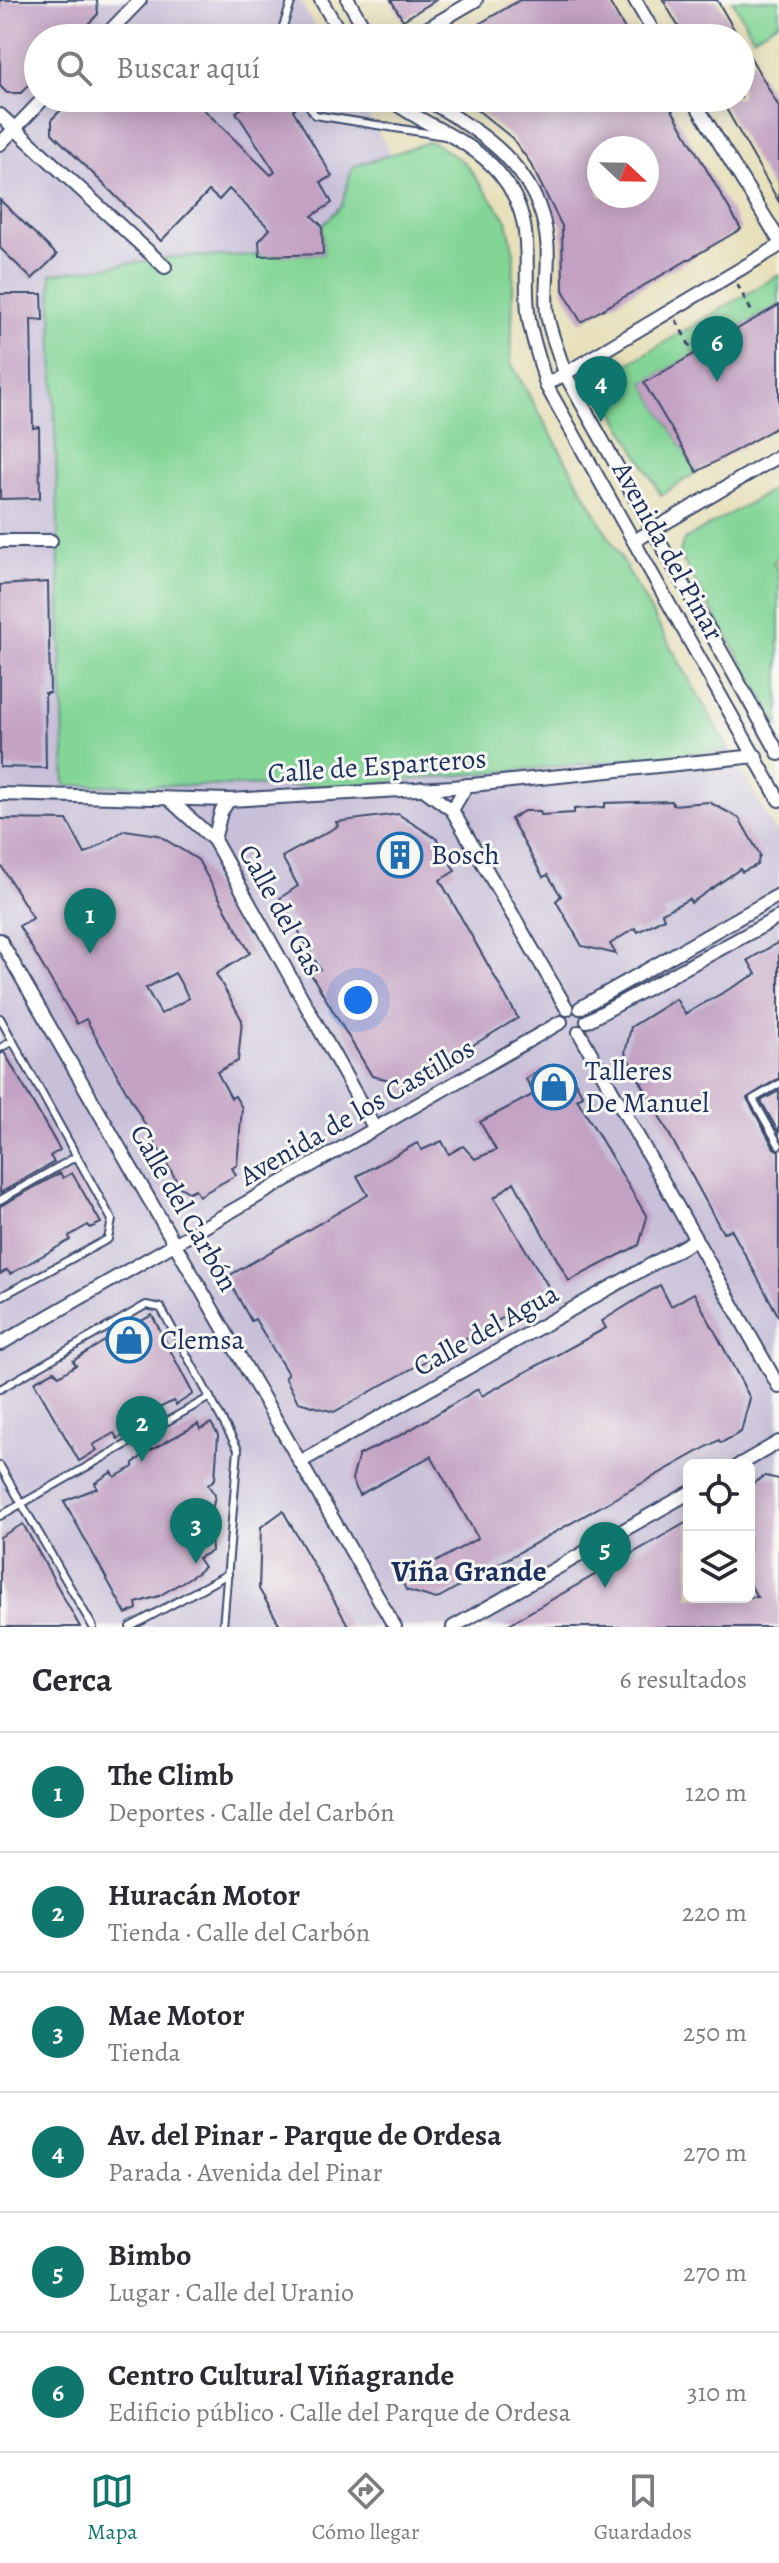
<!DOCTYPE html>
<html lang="es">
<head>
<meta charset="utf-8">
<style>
	:root { --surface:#fff; --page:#f7f7f7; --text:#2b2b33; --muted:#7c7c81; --line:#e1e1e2; --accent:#0f766e }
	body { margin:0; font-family:Alegreya,serif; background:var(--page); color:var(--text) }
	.controls { position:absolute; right:24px; bottom:24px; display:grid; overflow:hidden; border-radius:12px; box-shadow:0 4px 20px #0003 }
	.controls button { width:72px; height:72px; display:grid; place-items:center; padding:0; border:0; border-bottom:2px solid var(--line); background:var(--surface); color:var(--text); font:40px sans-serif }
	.compass { position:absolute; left:587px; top:136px; width:72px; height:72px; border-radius:50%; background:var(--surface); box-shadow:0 4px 20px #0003; rotate:112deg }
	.you { position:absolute; left:358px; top:1000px; width:28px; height:28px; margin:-20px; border:6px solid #fff; border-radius:50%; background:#1a73e8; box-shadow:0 0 0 12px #1a73e833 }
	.badge { display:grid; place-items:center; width:52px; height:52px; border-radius:50%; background:var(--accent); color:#fff; font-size:26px; font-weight:700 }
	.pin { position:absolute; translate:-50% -66px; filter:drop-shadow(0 2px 4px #0008) }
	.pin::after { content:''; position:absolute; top:42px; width:28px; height:24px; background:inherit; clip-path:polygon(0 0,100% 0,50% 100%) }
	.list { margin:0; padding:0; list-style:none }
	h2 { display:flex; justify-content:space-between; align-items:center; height:104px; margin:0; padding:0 32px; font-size:34px }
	h2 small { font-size:26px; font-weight:400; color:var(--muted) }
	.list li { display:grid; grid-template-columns:52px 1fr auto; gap:24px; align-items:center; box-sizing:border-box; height:120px; padding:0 32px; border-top:2px solid var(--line) }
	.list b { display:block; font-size:30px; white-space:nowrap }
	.list p { margin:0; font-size:26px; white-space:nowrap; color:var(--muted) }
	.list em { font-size:26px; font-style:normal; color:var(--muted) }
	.icon { flex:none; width:44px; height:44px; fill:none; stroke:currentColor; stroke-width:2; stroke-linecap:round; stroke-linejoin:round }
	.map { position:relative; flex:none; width:779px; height:1627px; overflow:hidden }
	.search { position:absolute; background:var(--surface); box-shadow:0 4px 20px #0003; left:24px; right:24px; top:24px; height:88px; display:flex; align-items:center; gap:20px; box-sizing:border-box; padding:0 28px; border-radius:44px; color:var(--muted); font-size:30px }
	.sheet { height:824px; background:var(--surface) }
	nav { display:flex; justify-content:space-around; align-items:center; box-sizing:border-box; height:112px; border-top:2px solid var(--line); background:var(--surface); font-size:22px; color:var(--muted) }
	nav a { display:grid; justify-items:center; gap:4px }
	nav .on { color:var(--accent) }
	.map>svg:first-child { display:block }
	.industrial { fill:#c8bfd8; fill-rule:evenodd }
	.green { fill:#83d596; stroke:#4f827a; stroke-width:2 }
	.building { fill:#c2a1c2; fill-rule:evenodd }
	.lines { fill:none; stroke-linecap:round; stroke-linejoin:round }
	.service-casing { stroke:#3a4a6c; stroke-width:10 }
	.minor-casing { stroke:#3a4a6c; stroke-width:16 }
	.path { stroke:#3a4a6c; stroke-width:3; stroke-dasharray:6 6; stroke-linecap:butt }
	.service { stroke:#fff; stroke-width:6 }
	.minor { stroke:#fff; stroke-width:12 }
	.labels { text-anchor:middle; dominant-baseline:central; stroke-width:6; stroke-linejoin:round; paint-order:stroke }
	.street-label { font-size:28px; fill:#1b2f5e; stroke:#f6f6f2 }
	.poi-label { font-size:28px; fill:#1b2f5e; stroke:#f6f6f2; text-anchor:start }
	.neighbourhood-label { font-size:30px; font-weight:bold; fill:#1b2f5e; stroke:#f6f6f2 }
</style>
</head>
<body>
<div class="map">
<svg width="779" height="1627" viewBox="0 0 779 1627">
	<rect width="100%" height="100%" fill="#f6f6f2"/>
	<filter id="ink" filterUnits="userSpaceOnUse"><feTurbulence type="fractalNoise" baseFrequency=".0125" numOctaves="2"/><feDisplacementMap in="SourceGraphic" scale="16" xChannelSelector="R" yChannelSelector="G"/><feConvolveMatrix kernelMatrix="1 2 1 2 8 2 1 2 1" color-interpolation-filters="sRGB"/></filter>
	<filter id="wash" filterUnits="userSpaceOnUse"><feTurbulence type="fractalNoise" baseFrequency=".006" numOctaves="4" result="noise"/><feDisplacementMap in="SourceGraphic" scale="32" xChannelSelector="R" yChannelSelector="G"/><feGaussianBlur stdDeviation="1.8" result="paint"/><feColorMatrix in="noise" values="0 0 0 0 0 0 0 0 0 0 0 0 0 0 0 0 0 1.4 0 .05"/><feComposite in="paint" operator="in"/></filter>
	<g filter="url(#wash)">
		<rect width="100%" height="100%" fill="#e7e0ba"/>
		<!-- industrial -->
		<path class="industrial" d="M0,0H299L322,38H38V98H358L424,208L779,837V1627H0ZM689,1465H749V1597H689Z"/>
		<!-- green -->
		<g class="green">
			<path d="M732,0H779V22L753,37Z"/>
			<path d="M431,141L464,162L507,220L514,254L511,363L729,750L347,786L65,785L51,274L177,257L323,254L322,226L342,205L352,167Z"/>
			<path d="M779,275V305L644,383L697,472L661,495L597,382Z"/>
			<path d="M779,486V558L773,562L779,573V725L679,554L684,540Z"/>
		</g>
		<g id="blocks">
			<!-- building -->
			<g class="building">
				<path d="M0,0H97L98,14L74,38H38V75L21,93H7L0,86Z"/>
				<path d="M391,0H436L403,20Z"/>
				<path d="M520,0H608L630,38H455Z"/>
				<path d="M663,0H717L739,38H685Z"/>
				<path d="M741,41L779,107V202L720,98H741Z"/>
				<path d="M73,98H192L271,175L275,172L236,112L259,98H298L301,105L293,110L332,176L321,182L332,203L312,216L322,226L323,254L260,256L259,241L270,229L229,189L219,200L209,191L161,241L52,133V119Z"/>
				<path d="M453,98H665L741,229L581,322L563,290L562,226L529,161L512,138L480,112ZM599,148H647V196H599Z"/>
				<path d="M0,200L57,255L32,279L0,248Z"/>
				<path d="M0,294H42L43,320L31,319L33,428L39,427L40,498L0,499Z"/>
				<path d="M779,305V426L697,472L644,383Z"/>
				<path d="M48,582L50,693H45L46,768L0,767V585Z"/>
				<path d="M672,801L673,805L709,802L739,818L760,855L757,865L742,872L740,869L691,903L689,899L662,913L664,918L638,932L635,928L610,944L616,954L582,946L556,901L561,896L548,875L543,877L511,819L524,811H540L541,815L574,813V809L605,807V803Z"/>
				<path d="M398,814L437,839L455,871L440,880L518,1018L408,1084L372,1076L311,974L320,969L280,898L298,886L282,857L338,826L336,822Z"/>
				<path d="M0,819L67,820L85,854L125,830L158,835L198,860L250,953L216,974L242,1020L238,1061L217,1072L231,1098L235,1096L242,1108L237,1165L232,1168L236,1175L199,1196L195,1189L189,1192L180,1187L86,1019L77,1024L19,926L33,918L0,864ZM175,973L189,998L161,1014L146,988Z"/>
				<path d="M779,942V1078L747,1098L774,1148L779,1151V1317L731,1229L723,1233L625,1053L631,1027L676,999L685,1014L756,974L748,960Z"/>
				<path d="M4,1052L60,1150L50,1156L54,1162L0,1193V1054Z"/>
				<path d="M541,1069L572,1076L583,1096L577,1099L647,1217L639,1245L569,1281L514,1182L494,1198L551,1291L334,1412L298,1402L285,1377L288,1374L255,1319L251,1321L227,1277L368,1195L357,1176L417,1143L422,1150L442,1141L449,1154L463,1146L475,1159L496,1150L480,1122L534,1094L526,1079Z"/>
				<path d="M779,1091V1133L761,1101Z"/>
				<path d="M60,1173L63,1178L72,1173L101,1223L90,1228L88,1225L69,1236L70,1240L10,1274L7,1270L0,1274V1206Z"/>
				<path d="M660,1285L671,1306L694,1293L720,1341L750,1398L741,1432L721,1443L719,1440L436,1599L406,1590L402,1581L478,1538L431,1456L359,1495L352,1479L359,1455L403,1434L478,1389L482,1396L606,1328L602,1321Z"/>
				<path d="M152,1315L193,1394L176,1405L173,1401L153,1411L154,1416L118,1439L114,1433L93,1445L97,1450L79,1461L34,1382L54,1371L59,1376L76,1365L73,1361L111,1337L115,1341L132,1332V1326Z"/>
				<path d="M211,1423L218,1435L215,1479L208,1485L215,1495L212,1512L202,1519L211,1535L212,1551L198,1558L204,1567L197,1573L159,1596L136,1603L137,1609L126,1614L64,1501L97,1488L95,1483L112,1472L115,1477L133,1467V1463L151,1450L198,1424L200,1429Z"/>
				<path d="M765,1476L779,1479V1627H504L689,1521V1597H757L749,1582V1486Z"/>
				<path d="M283,1511L349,1627H281L259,1589L261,1527Z"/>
				<path d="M23,1524L80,1627H0V1537Z"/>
			</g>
		</g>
	</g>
	<g filter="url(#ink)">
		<use href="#blocks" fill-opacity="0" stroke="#3a4a6c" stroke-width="2"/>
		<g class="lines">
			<!-- service casing -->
			<g class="service-casing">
				<g id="service">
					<path d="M279,38L292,0"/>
					<path d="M304,98L315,115L445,136"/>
					<path d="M0,1018L112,1220L108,1239L0,1297"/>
					<path d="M0,1048L13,1041"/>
					<path d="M779,1084L753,1099L779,1145"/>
					<path d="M0,1200L77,1156"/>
					<path d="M0,1389L146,1305L161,1308L238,1449L223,1627"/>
					<path d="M0,1466L93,1627"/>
					<path d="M0,1516L210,1397"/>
					<path d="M130,1627L228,1574"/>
				</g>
			</g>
			<!-- minor casing -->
			<g class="minor-casing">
				<g id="minor">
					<path d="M321,0L343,38"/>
					<path d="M348,0L370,38"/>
					<path d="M635,0L657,38"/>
					<path d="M103,38L140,0"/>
					<path d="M411,38L476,0"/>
					<path d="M388,98C422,125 470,138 499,173C540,222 521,268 529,320C533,342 541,363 546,385L779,800"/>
					<path d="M423,98C481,130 539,168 547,240C550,264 544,290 547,314C550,334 560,355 565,374L779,754"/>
					<path d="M692,98L779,240"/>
					<path d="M0,115L165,267"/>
					<path d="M0,144L44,98"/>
					<path d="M546,385L779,246"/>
					<path d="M636,540L779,456"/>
					<path d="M0,541H51"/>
					<path d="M467,785L452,810L567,1009"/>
					<path d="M422,788L452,810"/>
					<path d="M0,794L229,800L452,787L756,756"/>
					<path d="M229,800L221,812L214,840L375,1129"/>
					<path d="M171,801L214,840"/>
					<path d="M0,940L395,1627"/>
					<path d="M580,1008L779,895"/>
					<path d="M587,1021L779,917"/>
					<path d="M579,1032L779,1387"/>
					<path d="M0,1344L561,1022"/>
					<path d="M300,1462L695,1240"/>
					<path d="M739,1465L779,1442"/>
					<path d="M453,1627L689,1493"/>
				</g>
			</g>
			<!-- path -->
			<g class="path">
				<path d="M737,284L754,316"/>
				<path d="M676,320L693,352"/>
			</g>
			<!-- service -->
			<use href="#service" class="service"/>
			<!-- minor -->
			<use href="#minor" class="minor"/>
		</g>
	</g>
	<!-- icons -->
	<defs>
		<g id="building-ring" transform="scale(2.3)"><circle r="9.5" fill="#f6f6f2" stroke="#1f6fb2" stroke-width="1.5"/><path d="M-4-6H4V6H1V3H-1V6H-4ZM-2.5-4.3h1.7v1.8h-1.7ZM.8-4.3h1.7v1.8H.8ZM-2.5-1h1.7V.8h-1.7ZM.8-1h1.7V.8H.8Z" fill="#1f6fb2"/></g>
		<g id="shop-ring" transform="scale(2.3)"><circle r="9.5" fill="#f6f6f2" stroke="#1f6fb2" stroke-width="1.5"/><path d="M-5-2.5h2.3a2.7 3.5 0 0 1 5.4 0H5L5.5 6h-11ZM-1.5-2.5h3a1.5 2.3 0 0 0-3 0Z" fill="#1f6fb2"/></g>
	</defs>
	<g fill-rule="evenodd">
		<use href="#building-ring" x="400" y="855"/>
		<use href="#shop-ring" x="554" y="1087"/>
		<use href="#shop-ring" x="129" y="1340"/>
	</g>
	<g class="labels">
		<!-- street labels -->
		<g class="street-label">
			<text transform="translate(668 551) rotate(61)">Avenida del Pinar</text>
			<text transform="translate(377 766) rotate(-4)">Calle de Esparteros</text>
			<text transform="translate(281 910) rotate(61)">Calle del Gas</text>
			<text transform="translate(357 1112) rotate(-30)">Avenida de los Castillos</text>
			<text transform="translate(184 1208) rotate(60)">Calle del Carbón</text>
			<text transform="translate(486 1330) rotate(-29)">Calle del Agua</text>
		</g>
		<!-- poi labels -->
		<g class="poi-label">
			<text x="431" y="855">Bosch</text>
			<text x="585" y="1071">Talleres<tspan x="585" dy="32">De Manuel</tspan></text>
			<text x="160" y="1340">Clemsa</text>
		</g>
		<!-- neighbourhood labels -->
		<g class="neighbourhood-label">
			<text x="469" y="1571">Viña Grande</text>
		</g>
	</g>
</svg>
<div class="controls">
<button><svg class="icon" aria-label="locate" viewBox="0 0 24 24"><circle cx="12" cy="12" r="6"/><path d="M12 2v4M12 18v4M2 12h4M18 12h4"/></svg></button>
<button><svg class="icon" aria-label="layers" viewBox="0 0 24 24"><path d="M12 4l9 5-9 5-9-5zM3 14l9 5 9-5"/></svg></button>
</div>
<svg class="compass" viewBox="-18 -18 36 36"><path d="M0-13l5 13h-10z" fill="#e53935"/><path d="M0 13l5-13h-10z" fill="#7c7c81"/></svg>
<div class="you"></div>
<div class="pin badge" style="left:90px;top:954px">1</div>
<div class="pin badge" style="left:142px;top:1462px">2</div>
<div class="pin badge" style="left:196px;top:1564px">3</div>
<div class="pin badge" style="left:601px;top:422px">4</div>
<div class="pin badge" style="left:605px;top:1588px">5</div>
<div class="pin badge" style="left:717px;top:382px">6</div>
<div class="search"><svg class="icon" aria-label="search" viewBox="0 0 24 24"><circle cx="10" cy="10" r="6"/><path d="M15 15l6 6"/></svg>Buscar aquí</div>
</div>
<section class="sheet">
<h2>Cerca<small>6 resultados</small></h2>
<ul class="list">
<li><span class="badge">1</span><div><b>The Climb</b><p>Deportes · Calle del Carbón</p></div><em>120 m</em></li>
<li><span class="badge">2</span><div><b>Huracán Motor</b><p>Tienda · Calle del Carbón</p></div><em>220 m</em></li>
<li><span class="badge">3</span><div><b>Mae Motor</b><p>Tienda</p></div><em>250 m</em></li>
<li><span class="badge">4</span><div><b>Av. del Pinar - Parque de Ordesa</b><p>Parada · Avenida del Pinar</p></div><em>270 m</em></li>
<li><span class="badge">5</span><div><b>Bimbo</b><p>Lugar · Calle del Uranio</p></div><em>270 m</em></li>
<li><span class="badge">6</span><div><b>Centro Cultural Viñagrande</b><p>Edificio público · Calle del Parque de Ordesa</p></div><em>310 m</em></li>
</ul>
</section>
<nav>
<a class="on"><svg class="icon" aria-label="map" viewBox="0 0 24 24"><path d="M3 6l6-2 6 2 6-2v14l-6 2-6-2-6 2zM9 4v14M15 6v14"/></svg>Mapa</a>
<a><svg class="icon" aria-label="directions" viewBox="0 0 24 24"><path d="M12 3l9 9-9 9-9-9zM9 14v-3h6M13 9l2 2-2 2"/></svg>Cómo llegar</a>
<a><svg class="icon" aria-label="saved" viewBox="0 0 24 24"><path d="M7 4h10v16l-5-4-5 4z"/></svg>Guardados</a>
</nav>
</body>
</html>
